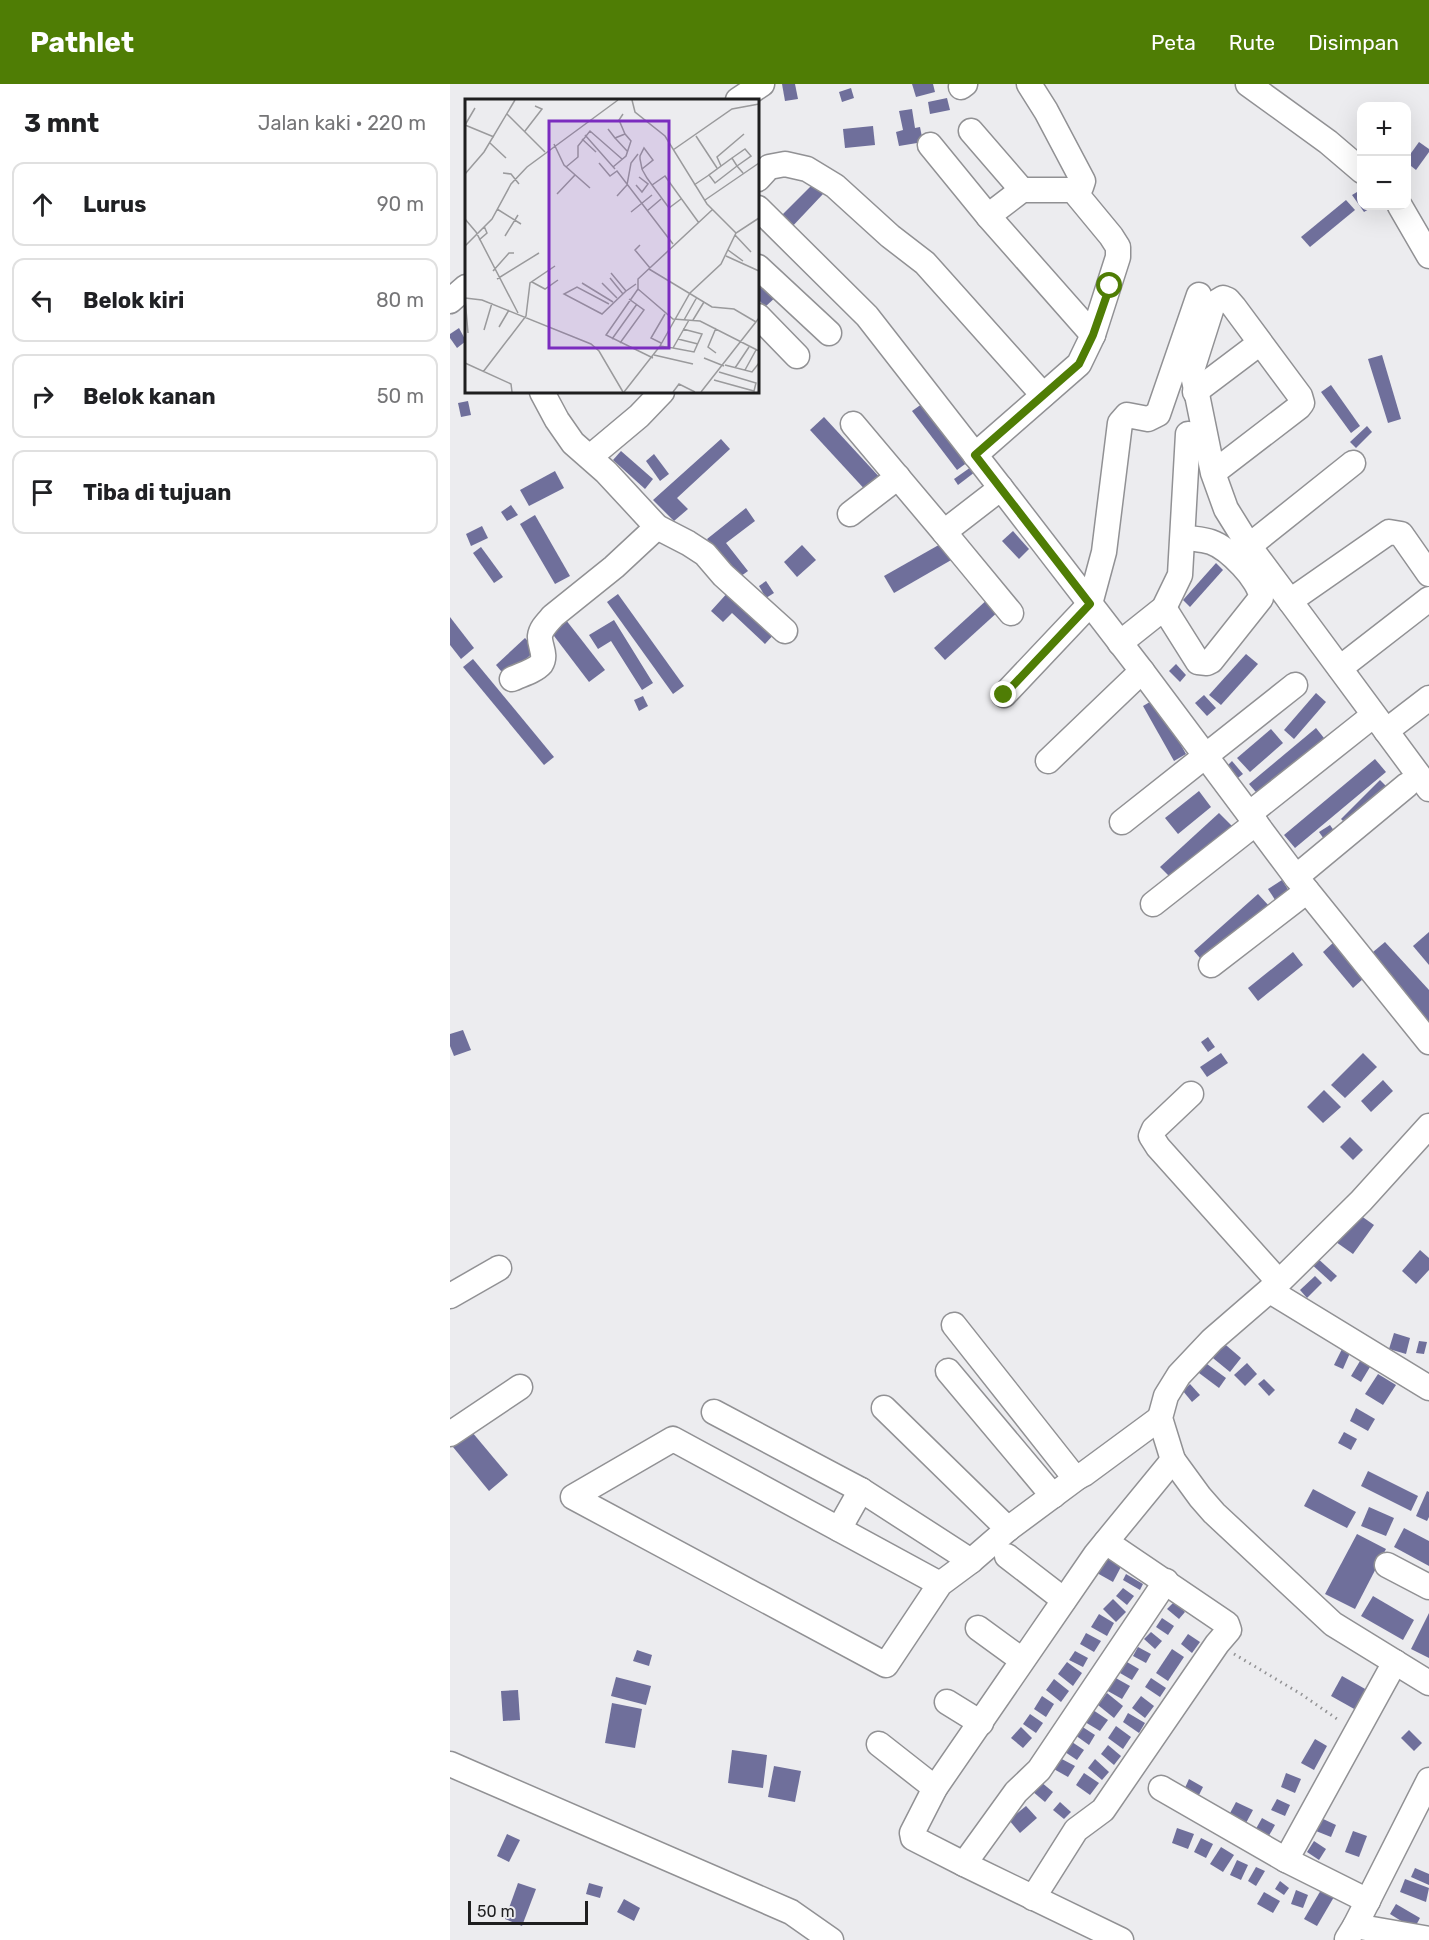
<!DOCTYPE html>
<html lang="id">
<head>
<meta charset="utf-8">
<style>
	:root { --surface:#fff; --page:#f6f6f6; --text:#202124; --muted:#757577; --line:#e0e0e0; --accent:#4f7d05 }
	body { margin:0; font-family:Rubik,sans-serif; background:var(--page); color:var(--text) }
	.controls { position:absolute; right:18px; top:18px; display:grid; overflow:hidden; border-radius:12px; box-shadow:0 6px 24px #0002 }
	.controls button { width:54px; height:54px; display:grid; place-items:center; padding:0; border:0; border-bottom:2px solid var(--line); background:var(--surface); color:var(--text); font:30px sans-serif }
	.scale { position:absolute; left:18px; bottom:15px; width:120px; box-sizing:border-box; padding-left:6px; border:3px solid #1e1e1f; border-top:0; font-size:16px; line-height:21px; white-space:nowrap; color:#1e1e1f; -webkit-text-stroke:4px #ececef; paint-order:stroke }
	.stop { position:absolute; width:18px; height:18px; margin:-14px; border:4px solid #4f7d05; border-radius:50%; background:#fff }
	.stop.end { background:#4f7d05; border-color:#fff; box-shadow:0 2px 6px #0008 }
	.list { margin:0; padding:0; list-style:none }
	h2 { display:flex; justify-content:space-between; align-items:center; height:78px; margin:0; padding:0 24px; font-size:26px }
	h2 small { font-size:20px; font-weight:400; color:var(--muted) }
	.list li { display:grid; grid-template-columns:39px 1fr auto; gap:18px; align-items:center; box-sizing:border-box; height:84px; margin:0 12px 12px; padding:0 12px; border:2px solid var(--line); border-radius:12px }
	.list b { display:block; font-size:22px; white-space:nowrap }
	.list em { font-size:20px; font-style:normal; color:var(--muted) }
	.icon { flex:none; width:33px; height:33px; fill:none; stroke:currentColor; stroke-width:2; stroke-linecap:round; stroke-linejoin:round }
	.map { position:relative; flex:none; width:979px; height:1856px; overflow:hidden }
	header { display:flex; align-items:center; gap:36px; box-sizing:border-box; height:84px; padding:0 30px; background:var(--accent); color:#fff }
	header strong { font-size:28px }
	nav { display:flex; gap:33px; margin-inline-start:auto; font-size:21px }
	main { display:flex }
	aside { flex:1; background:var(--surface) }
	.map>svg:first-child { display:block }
	.building { fill:#6f6f9b }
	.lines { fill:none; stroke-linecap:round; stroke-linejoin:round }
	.minor-casing { stroke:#919194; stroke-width:27 }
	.path { stroke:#929294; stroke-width:3; stroke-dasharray:1.5 4.5; stroke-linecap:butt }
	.minor { stroke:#fff; stroke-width:24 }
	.route { stroke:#4f7d05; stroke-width:8 }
	.inset-road { fill:none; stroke:#9a9a9c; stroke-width:1.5 }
	.view { fill:#7b2cbf; fill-opacity:0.15; stroke:#7b2cbf; stroke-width:3 }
	.inset-edge { fill:none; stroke:#1e1e1f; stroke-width:3 }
</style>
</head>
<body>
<header>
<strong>Pathlet</strong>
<nav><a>Peta</a><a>Rute</a><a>Disimpan</a></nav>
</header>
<main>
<aside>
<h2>3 mnt<small>Jalan kaki · 220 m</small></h2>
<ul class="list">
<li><svg class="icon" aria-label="ahead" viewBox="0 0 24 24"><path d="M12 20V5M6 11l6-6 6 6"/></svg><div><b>Lurus</b></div><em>90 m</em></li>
<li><svg class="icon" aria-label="left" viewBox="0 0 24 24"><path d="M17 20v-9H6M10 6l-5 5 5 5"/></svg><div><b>Belok kiri</b></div><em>80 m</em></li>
<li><svg class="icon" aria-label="right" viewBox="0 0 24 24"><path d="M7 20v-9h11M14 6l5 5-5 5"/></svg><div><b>Belok kanan</b></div><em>50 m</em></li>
<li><svg class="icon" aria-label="arrive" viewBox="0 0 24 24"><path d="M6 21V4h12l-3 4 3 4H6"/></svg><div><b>Tiba di tujuan</b></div></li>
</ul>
</aside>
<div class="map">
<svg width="979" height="1856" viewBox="0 0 979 1856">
	<rect width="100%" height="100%" fill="#ececef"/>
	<!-- building -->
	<g class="building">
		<path d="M332,0H345L348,15L335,17Z"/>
		<path d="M462,0H483L485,8L466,13Z"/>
		<path d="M401,4L404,14L392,18L389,8Z"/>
		<path d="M497,14L500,26L480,30L478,18Z"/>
		<path d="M462,25L465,44L470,43L473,58L449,62L446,48L453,46L449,27Z"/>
		<path d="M423,42L425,61L395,64L393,45Z"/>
		<path d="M969,58L979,65V68L966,86L956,78V76Z"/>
		<path d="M363,100L373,110L339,146L328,135Z"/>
		<path d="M912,105V122H924L914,128L902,111Z"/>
		<path d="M896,116L905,126L860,163L851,153Z"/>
		<path d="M308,192L328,211L315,223L308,215Z"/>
		<path d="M9,244L16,257L7,264L0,254V250Z"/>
		<path d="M932,271L951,335L938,339L918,275Z"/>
		<path d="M881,301L910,342L901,349L871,308Z"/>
		<path d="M18,317L21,331L11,333L8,319Z"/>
		<path d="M476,317L522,375L507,386L462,327Z"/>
		<path d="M374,333L433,397L419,410L360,346Z"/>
		<path d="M917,342L922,348L906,364L900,358Z"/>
		<path d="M271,355L280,365L227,414L238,425L224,437L203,416Z"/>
		<path d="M171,367L203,395L195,405L163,376Z"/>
		<path d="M204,370L219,390L210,397L196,377Z"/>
		<path d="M521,383L525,388L508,401L504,395Z"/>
		<path d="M105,387L114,404L79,422L70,406Z"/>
		<path d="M61,421L68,431L57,437L51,428Z"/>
		<path d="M296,424L305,437L276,459L298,487L287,495L257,455Z"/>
		<path d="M85,431L120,492L105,500L70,440Z"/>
		<path d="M32,442L38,454L21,462L16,450Z"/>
		<path d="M563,447L579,465L569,475L552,457Z"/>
		<path d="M494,458L503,475L444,509L434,492Z"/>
		<path d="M352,461L366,476L347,493L334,478Z"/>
		<path d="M31,463L53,493L44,499L23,469Z"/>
		<path d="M766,479L773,486L740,523L733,516Z"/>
		<path d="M316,497L324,509L316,514L309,502Z"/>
		<path d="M280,506L326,548L315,560L282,529L273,538L261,527Z"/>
		<path d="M168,510L234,602L223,610L157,518Z"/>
		<path d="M539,514L550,526L495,576L484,564Z"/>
		<path d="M0,533L24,564L11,575L0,561Z"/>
		<path d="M116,536L155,586L139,598L101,548Z"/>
		<path d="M164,536L203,599L192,606L161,557L148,565L139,551Z"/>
		<path d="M75,554L86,566L56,593L46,581Z"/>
		<path d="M796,570L808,580L771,621L759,611Z"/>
		<path d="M23,575L104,673L94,681L13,583Z"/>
		<path d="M726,580L736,591L730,598L719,587Z"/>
		<path d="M866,609L876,618L844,655L834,646Z"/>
		<path d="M754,611L766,624L757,632L745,619Z"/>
		<path d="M193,612L198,622L189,627L184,616Z"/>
		<path d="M705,615L736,670L724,677L693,622Z"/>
		<path d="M866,644L878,659L811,714L799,700Z"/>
		<path d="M821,645L833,659L800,688L787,674Z"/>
		<path d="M925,675L936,688L845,764L834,751Z"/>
		<path d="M782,677L793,690L784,697L774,685Z"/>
		<path d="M930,696L940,706L901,745L891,735Z"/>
		<path d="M749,707L761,723L728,750L715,734Z"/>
		<path d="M769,729L782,742L723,796L710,783Z"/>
		<path d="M880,741L887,751L876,758L869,748Z"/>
		<path d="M832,796L841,810L827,819L818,805Z"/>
		<path d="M808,810L820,823L755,880L744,867Z"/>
		<path d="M979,848V881L963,862Z"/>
		<path d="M884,858L914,894L903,904L873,868Z"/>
		<path d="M935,858L979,906V941L917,873Z"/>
		<path d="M843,868L853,881L808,917L798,904Z"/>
		<path d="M13,946L21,966L4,972L0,962V950Z"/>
		<path d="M758,953L765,963L758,968L751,958Z"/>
		<path d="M771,969L778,979L757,993L750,983Z"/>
		<path d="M913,969L927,983L895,1014L881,1001Z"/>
		<path d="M933,996L943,1007L921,1028L911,1017Z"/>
		<path d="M874,1006L891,1023L873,1039L857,1023Z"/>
		<path d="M900,1053L913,1066L903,1076L890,1063Z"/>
		<path d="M907,1129L924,1141L903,1170L886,1158Z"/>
		<path d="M970,1166L979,1174V1186L966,1200L952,1187Z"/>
		<path d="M865,1172L887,1192L881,1198L859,1178Z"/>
		<path d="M865,1192L872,1199L857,1214L850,1206Z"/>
		<path d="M944,1249L960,1254L956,1270L939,1265Z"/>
		<path d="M770,1256L791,1274L780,1288L758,1270Z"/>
		<path d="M969,1257L977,1258L974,1270L966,1269Z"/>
		<path d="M892,1265L900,1269L893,1285L884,1281Z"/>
		<path d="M913,1272L923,1278L911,1298L901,1292Z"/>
		<path d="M753,1277L776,1294L769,1304L745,1286Z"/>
		<path d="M797,1279L807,1290L795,1302L784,1291Z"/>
		<path d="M928,1290L946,1301L933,1321L915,1310Z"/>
		<path d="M814,1295L825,1306L819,1312L808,1300Z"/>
		<path d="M740,1300L750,1311L742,1318L733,1307Z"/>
		<path d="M906,1324L925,1335L918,1347L900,1337Z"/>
		<path d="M22,1348L58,1391L39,1407L3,1363Z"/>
		<path d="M894,1348L907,1355L901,1366L888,1359Z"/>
		<path d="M918,1387L968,1412L961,1427L911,1402Z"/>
		<path d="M863,1405L906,1428L897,1444L854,1422Z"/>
		<path d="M977,1407L979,1408V1433L977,1437L966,1432Z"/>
		<path d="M919,1423L944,1434L936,1452L911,1442Z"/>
		<path d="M954,1444L979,1457V1482L944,1463Z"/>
		<path d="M907,1450L936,1465L905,1525L875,1510Z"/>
		<path d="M657,1470L673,1479L663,1498L647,1489Z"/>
		<path d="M676,1490L693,1500L690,1506L673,1496Z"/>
		<path d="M673,1504L684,1512L677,1521L666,1512Z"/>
		<path d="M923,1512L964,1536L953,1556L911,1532Z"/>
		<path d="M663,1515L676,1528L666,1538L653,1525Z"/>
		<path d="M724,1518L735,1528L729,1535L717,1525Z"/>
		<path d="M979,1529V1574L961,1565Z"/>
		<path d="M649,1530L664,1539L657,1552L641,1543Z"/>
		<path d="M712,1534L724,1542L718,1551L706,1543Z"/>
		<path d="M701,1548L712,1557L705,1565L694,1555Z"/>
		<path d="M636,1549L651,1557L644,1568L630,1560Z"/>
		<path d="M738,1550L750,1558L742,1569L731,1560Z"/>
		<path d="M688,1563L701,1570L696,1579L683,1572Z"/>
		<path d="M722,1565L734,1573L718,1597L706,1589Z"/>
		<path d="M187,1566L202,1571L199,1582L183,1577Z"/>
		<path d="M625,1567L638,1574L633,1583L619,1576Z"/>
		<path d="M617,1578L632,1589L623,1602L608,1590Z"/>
		<path d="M677,1578L689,1585L682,1596L670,1589Z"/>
		<path d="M892,1592L917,1606L906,1626L881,1612Z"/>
		<path d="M166,1593L201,1602L196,1621L161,1612Z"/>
		<path d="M664,1593L680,1602L672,1615L656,1606Z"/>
		<path d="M701,1594L716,1604L710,1613L695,1603Z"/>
		<path d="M604,1595L619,1607L611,1618L596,1606Z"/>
		<path d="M68,1606L70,1636L53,1637L51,1607Z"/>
		<path d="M657,1609L673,1622L664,1634L648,1621Z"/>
		<path d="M592,1612L604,1620L596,1633L584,1625Z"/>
		<path d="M691,1612L704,1622L695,1634L682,1624Z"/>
		<path d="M162,1619L192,1625L185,1664L155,1659Z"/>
		<path d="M643,1626L658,1636L650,1647L635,1638Z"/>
		<path d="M678,1629L695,1639L689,1649L673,1638Z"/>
		<path d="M580,1630L593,1639L586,1649L573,1640Z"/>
		<path d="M631,1642L645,1651L639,1661L625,1651Z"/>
		<path d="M666,1642L681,1653L673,1665L658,1654Z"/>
		<path d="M571,1643L582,1654L573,1664L561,1654Z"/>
		<path d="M959,1646L972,1659L964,1667L951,1654Z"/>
		<path d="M865,1655L877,1662L864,1686L851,1679Z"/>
		<path d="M622,1658L634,1666L627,1676L615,1668Z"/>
		<path d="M658,1661L671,1672L664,1681L651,1670Z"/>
		<path d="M282,1666L317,1671L313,1704L278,1699Z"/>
		<path d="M608,1673L625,1682L618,1693L602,1684Z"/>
		<path d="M645,1675L659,1688L652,1696L638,1684Z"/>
		<path d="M324,1682L351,1687L345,1718L318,1713Z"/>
		<path d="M634,1689L649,1699L640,1711L626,1701Z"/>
		<path d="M836,1689L851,1695L845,1709L831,1703Z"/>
		<path d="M739,1695L753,1703L748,1713L734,1706Z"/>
		<path d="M591,1698L603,1708L595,1718L582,1707Z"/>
		<path d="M827,1715L840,1721L835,1732L821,1726Z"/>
		<path d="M610,1718L621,1728L614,1735L603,1726Z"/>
		<path d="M786,1718L803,1726L796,1739L779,1731Z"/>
		<path d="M576,1722L587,1734L570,1749L559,1736Z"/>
		<path d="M812,1734L825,1741L816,1757L803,1750Z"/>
		<path d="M871,1734L886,1741L881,1753L866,1747Z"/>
		<path d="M727,1744L744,1750L738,1765L722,1759Z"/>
		<path d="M903,1747L917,1752L909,1773L895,1768Z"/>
		<path d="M57,1750L70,1756L59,1778L47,1772Z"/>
		<path d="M751,1754L763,1760L756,1774L744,1768Z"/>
		<path d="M864,1757L876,1765L869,1776L857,1768Z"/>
		<path d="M771,1763L784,1771L773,1788L760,1780Z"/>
		<path d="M787,1776L798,1781L791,1796L780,1791Z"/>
		<path d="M806,1783L815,1787L806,1802L798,1797Z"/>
		<path d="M965,1784L979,1790V1801L961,1793Z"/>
		<path d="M955,1795L979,1804L976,1818L950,1808Z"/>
		<path d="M830,1797L839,1804L834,1811L825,1805Z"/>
		<path d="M68,1799L86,1805L72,1842L55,1835Z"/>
		<path d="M139,1799L153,1803L150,1814L136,1810Z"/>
		<path d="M846,1806L858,1811L853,1824L841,1820Z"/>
		<path d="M871,1806L884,1813L867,1842L854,1835Z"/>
		<path d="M814,1808L830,1817L823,1829L807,1820Z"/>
		<path d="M174,1815L190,1824L184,1837L167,1828Z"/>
		<path d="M946,1820L970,1834L964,1845L940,1830Z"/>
	</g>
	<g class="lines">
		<!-- minor casing -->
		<g class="minor-casing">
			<g id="minor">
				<path d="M579,0L596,27L633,97L631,103L623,106"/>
				<path d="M798,0L878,58L912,87"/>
				<path d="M511,3L515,0"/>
				<path d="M288,16L312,0"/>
				<path d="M521,47L572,106"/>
				<path d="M480,61L538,132L572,106H623L661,152L668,163V173L643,251L629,280L525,371"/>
				<path d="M308,95L319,83L335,80L357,85L385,102L440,152L475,179L593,311"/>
				<path d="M950,122L979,172"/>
				<path d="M308,124L417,232L551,404"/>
				<path d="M538,132L643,251"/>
				<path d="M308,183L379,249"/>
				<path d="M0,217L16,203"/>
				<path d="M308,232L347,272"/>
				<path d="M92,308L107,336L123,359L156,388L207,443L238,459L255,470L273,491L335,547"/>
				<path d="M745,308L810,259"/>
				<path d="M403,340L494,448L551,404L692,587L846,793L979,958"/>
				<path d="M140,373L189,332L212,308"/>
				<path d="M763,389L849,323L852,319L850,312L784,223L778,216L773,214L763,220L742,286L763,389L776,425L799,462L840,517L939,448L951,450L979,490"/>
				<path d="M400,430L448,393"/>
				<path d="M494,448L561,529"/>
				<path d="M799,462L903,379"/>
				<path d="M840,517L979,705"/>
				<path d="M714,524L748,578L757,579L761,577L811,514C811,496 778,464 761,458C752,455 742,455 733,453"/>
				<path d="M670,559L714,524L730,491L738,350"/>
				<path d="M890,584L979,515"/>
				<path d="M62,595C70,591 85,587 91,580C97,571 89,561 90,552C91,544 98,538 103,532L164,483L207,443"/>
				<path d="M554,611L640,520L654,468L670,339L677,331L698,335L708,330L749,211"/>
				<path d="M936,647L979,614"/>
				<path d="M598,677L692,587"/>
				<path d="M799,730L915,638"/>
				<path d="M672,738L845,601"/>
				<path d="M846,793L957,701"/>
				<path d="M703,820L806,739"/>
				<path d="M761,881L857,807"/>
				<path d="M741,1010L704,1045L701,1052L708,1063L829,1198"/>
				<path d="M979,1042L911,1117L829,1198L762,1256L729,1291L716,1312L710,1334L723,1376L750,1413L764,1429L883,1540L979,1599"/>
				<path d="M820,1207L979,1304"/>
				<path d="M0,1212L49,1184"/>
				<path d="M504,1241L621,1389L628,1393L634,1390L710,1334"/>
				<path d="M498,1287L603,1412"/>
				<path d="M434,1324L558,1445"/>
				<path d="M264,1328L411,1406L521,1477"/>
				<path d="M0,1350L70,1303"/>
				<path d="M389,1445L411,1406"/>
				<path d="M557,1472L614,1516"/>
				<path d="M937,1481L979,1503"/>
				<path d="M490,1500L223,1355L123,1413L436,1581L490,1500L521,1477L558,1445L628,1393"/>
				<path d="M528,1544L572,1576"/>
				<path d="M497,1618L531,1639"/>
				<path d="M429,1660L485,1704"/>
				<path d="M0,1680L341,1828L381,1856"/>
				<path d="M711,1704L836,1776"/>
				<path d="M514,1780L566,1708L589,1686L716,1497"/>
				<path d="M583,1814L626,1746L653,1726L767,1560L779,1546L777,1540L656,1458"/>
				<path d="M918,1817L836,1776L945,1578"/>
				<path d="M905,1842L979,1696"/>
				<path d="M897,1855L905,1842L979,1855"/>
				<path d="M671,1856L514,1780L463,1754L462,1749L485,1704L646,1470L723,1376"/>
			</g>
		</g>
		<!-- path -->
		<path class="path" d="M784,1570L851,1610L890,1637"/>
		<!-- minor -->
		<use href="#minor" class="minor"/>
	</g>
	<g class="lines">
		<!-- route -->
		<path class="route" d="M554,611L640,520L525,371L629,280L643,251L660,202"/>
	</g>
	<!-- overview -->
	<g transform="translate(15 15)">
		<rect width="294" height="294" fill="#ececef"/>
		<path class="inset-road" d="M167,1L170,13L200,37L242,105L271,134M42,15L80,53M158,15L154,21L160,35M0,26L29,38M0,26L10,9M143,30L150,39L160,35L166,42L161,57L148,68M60,32L77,10L70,7M120,36L150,70M231,37L252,69M150,39L163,53M117,40L131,53M25,44L41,59M89,45L99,66L125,89M208,51L267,10L294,5M267,59L280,50L286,57L272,67L250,84L244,76L267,59L272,67L278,74M134,64L145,77L152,72L208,145M256,67L252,58L279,35M101,68L113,58V47L125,32L157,60M177,70L188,61L179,49L175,57V60L177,70L178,72L182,79L187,86L200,77L234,124M38,74L46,75L54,85M0,75L19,53L50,1M171,86L177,93L183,85L174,78M187,86L204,109L216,100M229,86L244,76M92,95L110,76M152,97L162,86L166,64L173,55M240,101L294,64M32,110L56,125M247,111L173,180V190L208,220L235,222L294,252M182,112L196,100M166,113L187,96M0,120L11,133L53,214M270,136L286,153M40,137L53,116M14,141L22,134L19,127M175,146L170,151L185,169M0,147L27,120L46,85L62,68L153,1M263,151L278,162M261,157L294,172M184,170L247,208L269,210L291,223M28,172L44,154H49M146,174L161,192L171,185M145,179L158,195M32,180L74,154M67,183L80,190L93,181M117,184L148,203M137,184L152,199M173,190L141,236L188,259M0,199L17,201L126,245L134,252L158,293M0,199L3,234M144,205L112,188L99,195L137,215L161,192M219,221L232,198M228,221L239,203M34,228L44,211M251,229L243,248L251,254M19,231L27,204M147,240L172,205M213,240L233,245M155,244L179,211L164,200M196,244L186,239L200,215M195,247L225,194L256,165L271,134L294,119M208,249L229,253L237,235L218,230M189,256L228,265M239,259L259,267M0,264L46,285L47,293M260,266L287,273L294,264M270,269L284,248M280,271L291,251M18,273L61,217L65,184L90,167M249,281L289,292L291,284L254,273M159,293L195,247L208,249L224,221M208,293L214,285L230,293M236,293L294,219"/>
		<path class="view" d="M84,22H204V249H84Z"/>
		<rect width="294" height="294" class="inset-edge"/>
	</g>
</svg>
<div class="controls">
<button>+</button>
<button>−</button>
</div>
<div class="scale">50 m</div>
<div class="stop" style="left:660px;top:202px"></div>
<div class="stop end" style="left:554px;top:611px"></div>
</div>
</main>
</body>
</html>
